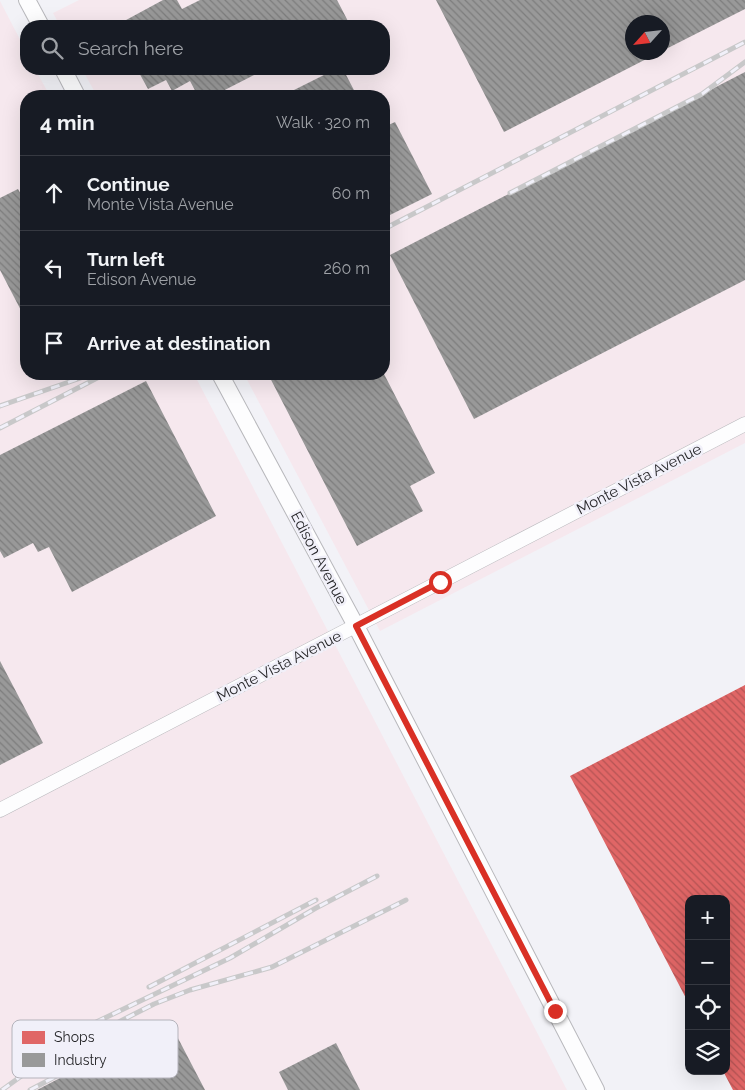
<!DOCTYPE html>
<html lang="en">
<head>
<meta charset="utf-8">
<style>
	:root { --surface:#171b24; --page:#20242c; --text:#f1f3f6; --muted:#9ea1a6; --line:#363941 }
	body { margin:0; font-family:Raleway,sans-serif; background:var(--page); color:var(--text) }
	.controls { position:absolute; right:15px; bottom:15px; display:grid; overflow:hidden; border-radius:10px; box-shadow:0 5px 20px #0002 }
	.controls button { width:45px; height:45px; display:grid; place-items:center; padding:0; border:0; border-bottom:1px solid var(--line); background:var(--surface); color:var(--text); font:25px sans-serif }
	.compass { position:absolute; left:625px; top:15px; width:45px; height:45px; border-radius:50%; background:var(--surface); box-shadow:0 5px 20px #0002; rotate:243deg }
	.stop { position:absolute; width:15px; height:15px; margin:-11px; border:4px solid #d93025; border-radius:50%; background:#fff }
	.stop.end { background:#d93025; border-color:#fff; box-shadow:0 1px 5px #0008 }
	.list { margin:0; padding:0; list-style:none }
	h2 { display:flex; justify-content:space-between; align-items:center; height:65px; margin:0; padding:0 20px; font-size:21px }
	h2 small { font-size:16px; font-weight:400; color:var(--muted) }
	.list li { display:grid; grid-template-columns:32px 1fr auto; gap:15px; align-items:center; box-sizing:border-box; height:75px; padding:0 20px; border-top:1px solid var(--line) }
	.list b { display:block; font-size:19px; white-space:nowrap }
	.list p { margin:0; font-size:16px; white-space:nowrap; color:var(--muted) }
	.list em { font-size:16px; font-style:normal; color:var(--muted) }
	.icon { flex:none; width:28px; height:28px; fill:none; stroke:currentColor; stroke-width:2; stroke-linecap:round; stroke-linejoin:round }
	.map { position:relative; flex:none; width:745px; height:1090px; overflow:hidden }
	.search { position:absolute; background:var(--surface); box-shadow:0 5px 20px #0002; left:20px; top:20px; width:370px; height:55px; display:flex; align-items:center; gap:12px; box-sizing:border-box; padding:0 18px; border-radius:20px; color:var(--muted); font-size:19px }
	.panel { position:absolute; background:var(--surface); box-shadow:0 5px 20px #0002; left:20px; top:90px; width:370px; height:290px; border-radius:20px }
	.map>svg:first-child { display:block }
	.industrial { fill:#f6e8ee; fill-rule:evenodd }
	.shops { fill:url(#shops-back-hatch) }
	.industry { fill:url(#industry-back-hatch) }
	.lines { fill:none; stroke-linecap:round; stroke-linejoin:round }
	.tertiary-casing { stroke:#b8b8bc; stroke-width:15 }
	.primary-casing { stroke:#b8b8bc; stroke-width:18 }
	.tertiary { stroke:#fdfdfe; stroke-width:14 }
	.primary { stroke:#fdfdfe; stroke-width:16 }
	.rail-casing { stroke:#c8c8c9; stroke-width:5 }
	.rail { stroke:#f1f0f9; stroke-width:3; stroke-dasharray:9; stroke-linecap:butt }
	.route { stroke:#d93025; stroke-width:6 }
	.labels { text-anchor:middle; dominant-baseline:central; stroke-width:5; stroke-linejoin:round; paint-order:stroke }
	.street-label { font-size:15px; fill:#262629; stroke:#f1f0f9 }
	.key { fill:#f1f0f9; stroke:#b4b3bb; stroke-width:1 }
	.key-label { font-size:14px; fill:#262629 }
</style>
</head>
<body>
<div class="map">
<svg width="745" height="1090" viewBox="0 0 745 1090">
	<defs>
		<pattern id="shops-back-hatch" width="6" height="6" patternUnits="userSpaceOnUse" patternTransform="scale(1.25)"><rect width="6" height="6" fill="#e06666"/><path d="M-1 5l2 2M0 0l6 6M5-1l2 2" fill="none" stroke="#b55454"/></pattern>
		<pattern id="industry-back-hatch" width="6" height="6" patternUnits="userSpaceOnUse" patternTransform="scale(1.25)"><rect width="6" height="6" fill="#999"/><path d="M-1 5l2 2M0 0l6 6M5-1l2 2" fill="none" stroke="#7d7d7d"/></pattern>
	</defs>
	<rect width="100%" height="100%" fill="#f2f2f7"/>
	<!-- industrial -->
	<g class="industrial">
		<path d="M79,0H745V443L380,631L244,374H384V96H97L82,69H384V26H60L53,13ZM632,22H662V52H632Z"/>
		<path d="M0,1L26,51V69H35L50,96H26V374H194L567,1090H0Z"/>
	</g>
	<!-- shops -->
	<path class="shops" d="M745,685V1090H733L723,1071H726V899H689V1004L570,776Z"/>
	<!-- industry -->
	<g class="industry">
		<path d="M163,0H177L182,9L200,0H337L350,25L115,26Z"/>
		<path d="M436,0H745V9L662,51V22H632V52H660L504,132Z"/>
		<path d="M137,69H266L213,96H198L190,81L172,91L166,80L148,89Z"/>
		<path d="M336,69H343L357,96H282Z"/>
		<path d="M745,72V280L474,419L390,255Z"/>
		<path d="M395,122L432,194L384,218V127Z"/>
		<path d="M18,189L26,203V320L0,270V198Z"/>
		<path d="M268,374H384L435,473L410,486L423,511L357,546Z"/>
		<path d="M146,381L216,516L72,592L49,547L38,552L33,543L4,558L0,551V455Z"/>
		<path d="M0,661L43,743L0,765Z"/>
		<path d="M169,1021L205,1090H37Z"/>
		<path d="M336,1043L360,1090H288L279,1072Z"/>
	</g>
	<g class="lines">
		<!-- tertiary casing -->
		<g class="tertiary-casing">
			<path id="tertiary" d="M0,810L745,424"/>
		</g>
		<!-- primary casing -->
		<g class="primary-casing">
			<g id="primary">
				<path d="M27,0L41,26"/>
				<path d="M63,69L77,96"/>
				<path d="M220,374L356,626L596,1090"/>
			</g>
		</g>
		<!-- tertiary -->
		<use href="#tertiary" class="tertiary"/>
		<!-- primary -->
		<use href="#primary" class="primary"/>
		<!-- rail casing -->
		<g class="rail-casing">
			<g id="rail">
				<path d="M510,193L702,94L745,62"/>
				<path d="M384,229L745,42"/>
				<path d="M0,406L92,374"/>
				<path d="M0,428L105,374"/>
				<path d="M149,987L316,900"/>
				<path d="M50,1050L88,1026L230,958L316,908L377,876"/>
				<path d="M2,1090L42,1061L154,1004L190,990L272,967L406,900"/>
				<path d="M30,1090L152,1026"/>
			</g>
		</g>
		<!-- rail -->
		<use href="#rail" class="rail"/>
	</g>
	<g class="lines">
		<!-- route -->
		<path class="route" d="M440,582L356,626L555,1011"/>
	</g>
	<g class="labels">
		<!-- street labels -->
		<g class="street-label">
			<text transform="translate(639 479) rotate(-27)">Monte Vista Avenue</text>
			<text transform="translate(319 558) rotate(62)">Edison Avenue</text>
			<text transform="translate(279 666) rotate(-27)">Monte Vista Avenue</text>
		</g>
	</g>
	<!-- legend -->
	<rect x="12" y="1020" width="166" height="58" rx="8" class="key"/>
	<rect x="22" y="1031" width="23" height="13" fill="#e06666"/>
	<rect x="22" y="1053" width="23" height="14" fill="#999"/>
	<g class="key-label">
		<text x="54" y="1042">Shops</text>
		<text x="54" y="1065">Industry</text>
	</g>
</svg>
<div class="controls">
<button>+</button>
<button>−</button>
<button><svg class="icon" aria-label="locate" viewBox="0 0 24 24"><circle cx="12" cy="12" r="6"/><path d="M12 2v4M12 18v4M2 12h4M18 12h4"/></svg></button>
<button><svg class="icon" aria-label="layers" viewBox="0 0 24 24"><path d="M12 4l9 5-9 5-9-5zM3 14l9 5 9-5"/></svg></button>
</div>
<svg class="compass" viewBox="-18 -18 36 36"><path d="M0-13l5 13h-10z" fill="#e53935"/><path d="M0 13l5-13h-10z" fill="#9ea1a6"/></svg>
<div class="stop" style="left:440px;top:582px"></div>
<div class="stop end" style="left:555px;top:1011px"></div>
<div class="search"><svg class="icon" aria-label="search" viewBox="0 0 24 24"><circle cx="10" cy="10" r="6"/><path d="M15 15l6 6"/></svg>Search here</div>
<section class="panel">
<h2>4 min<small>Walk · 320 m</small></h2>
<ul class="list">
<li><svg class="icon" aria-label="ahead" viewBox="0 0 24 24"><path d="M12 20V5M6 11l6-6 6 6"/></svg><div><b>Continue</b><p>Monte Vista Avenue</p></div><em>60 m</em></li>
<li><svg class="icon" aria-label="left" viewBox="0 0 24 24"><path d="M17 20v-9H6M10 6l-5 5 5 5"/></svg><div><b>Turn left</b><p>Edison Avenue</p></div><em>260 m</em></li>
<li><svg class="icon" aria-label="arrive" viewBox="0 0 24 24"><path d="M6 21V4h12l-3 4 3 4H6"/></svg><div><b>Arrive at destination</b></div></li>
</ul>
</section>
</div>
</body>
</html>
